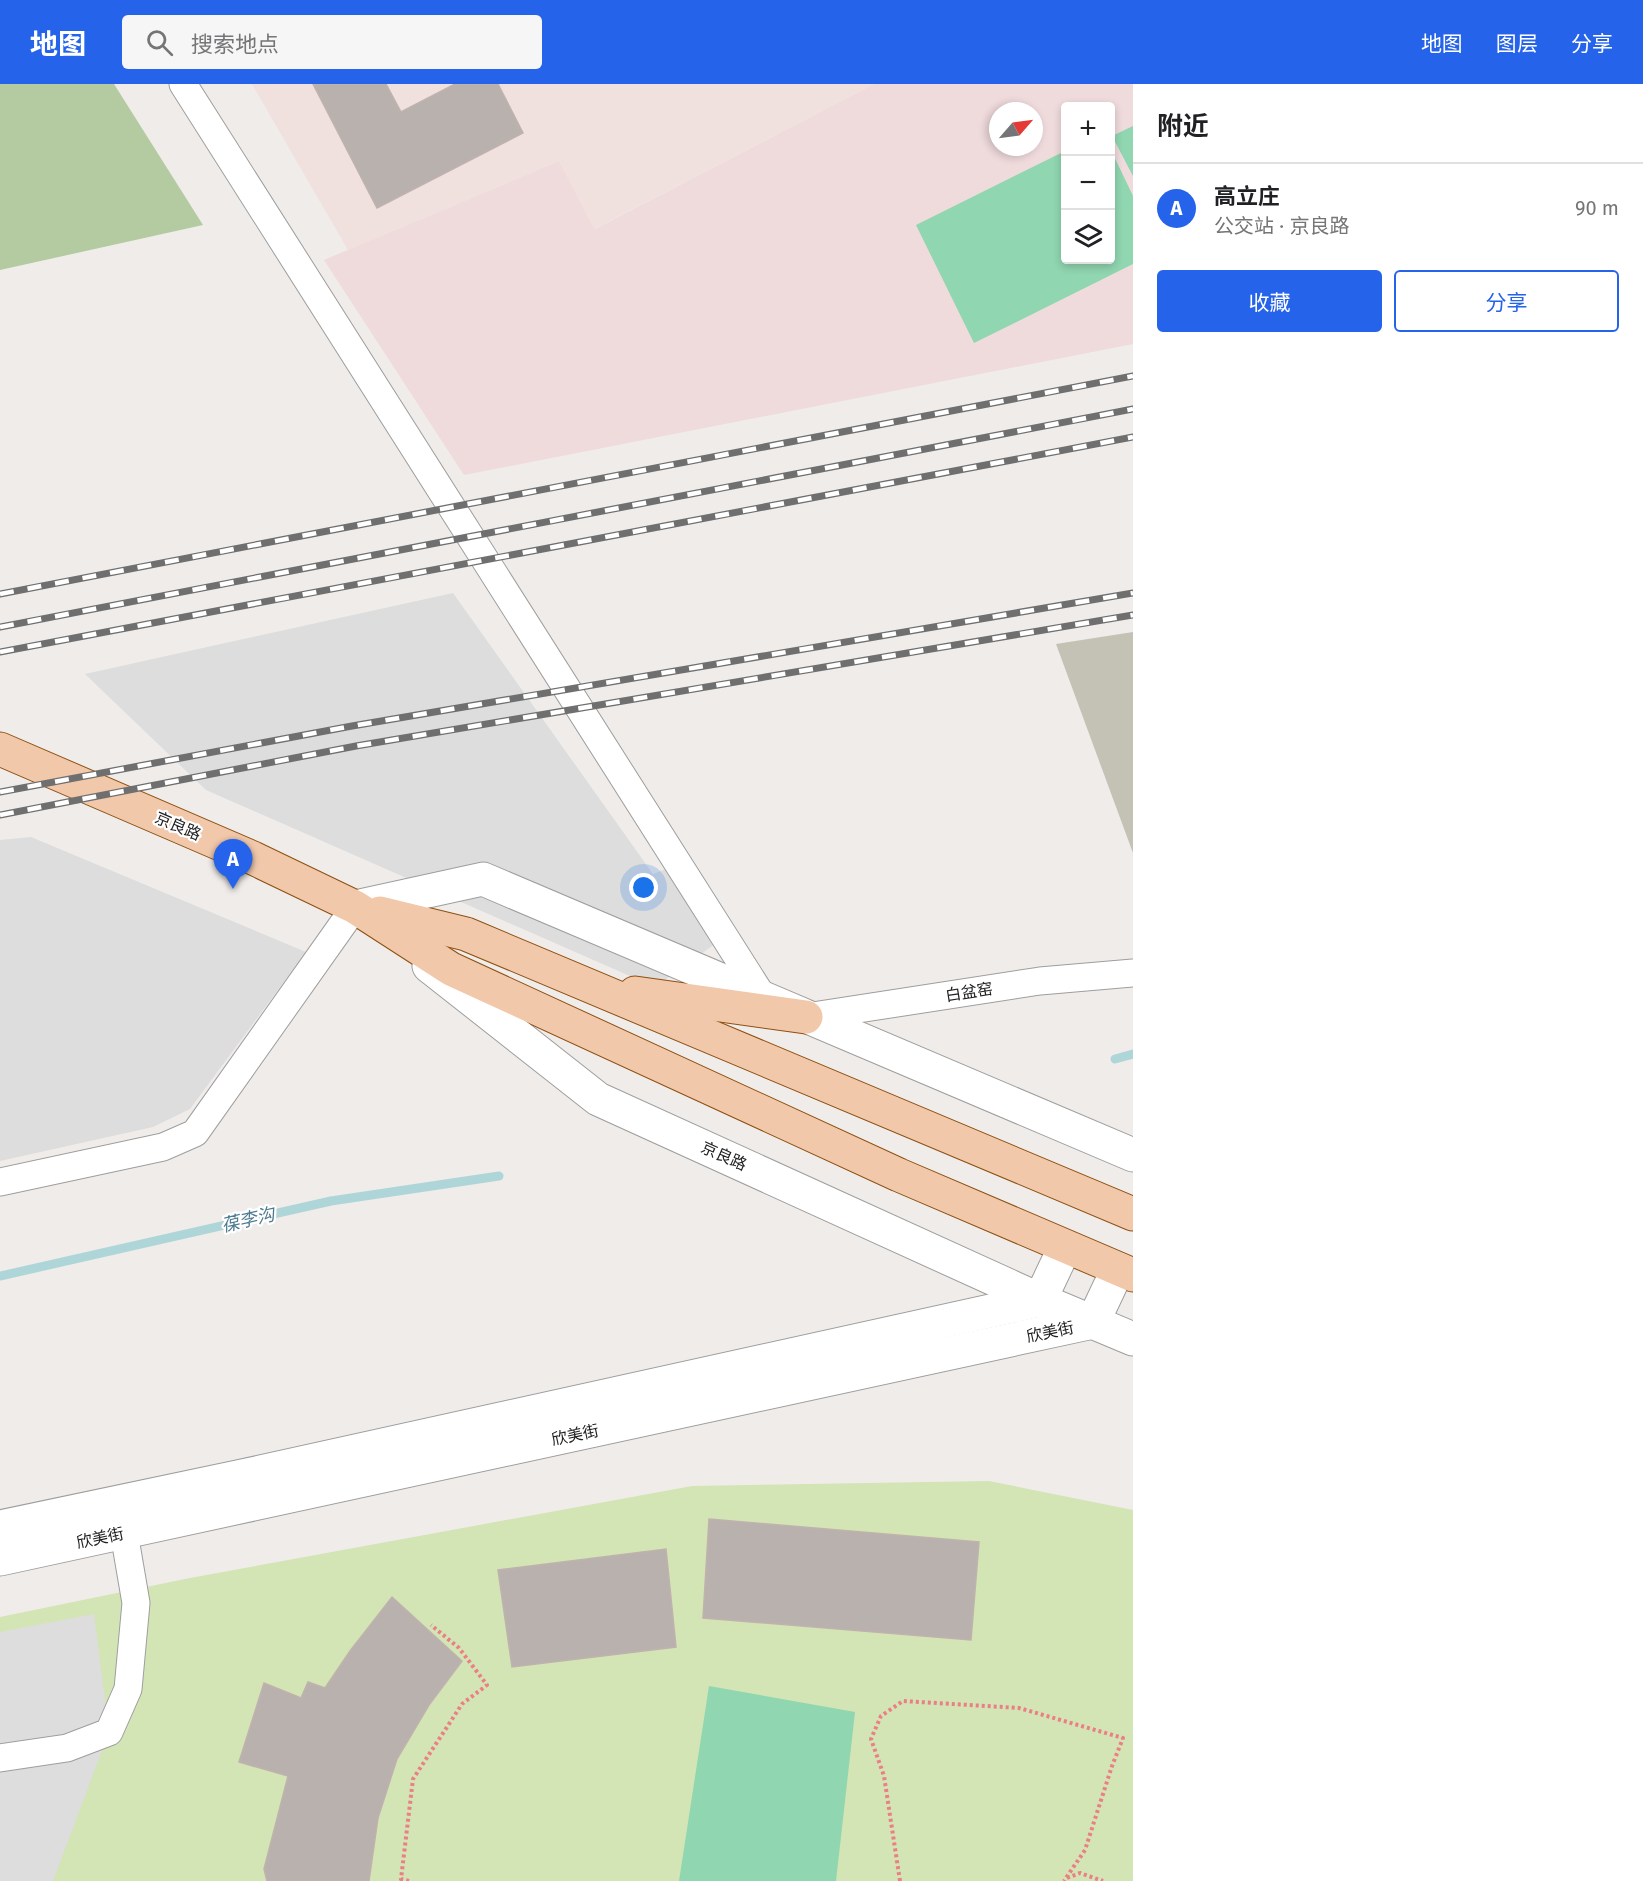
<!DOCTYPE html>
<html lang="zh">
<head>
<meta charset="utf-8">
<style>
	:root { --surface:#fff; --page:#f6f6f6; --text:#202124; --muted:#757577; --line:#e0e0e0; --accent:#2563eb }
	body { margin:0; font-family:"Fira Sans","Noto Sans SC",sans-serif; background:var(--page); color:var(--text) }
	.controls { position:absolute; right:18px; top:18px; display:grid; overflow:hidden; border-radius:6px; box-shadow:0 3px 9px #0003 }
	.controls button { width:54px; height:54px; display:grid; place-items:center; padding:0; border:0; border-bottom:2px solid var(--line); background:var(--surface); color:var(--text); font:30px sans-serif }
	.compass { position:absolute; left:989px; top:18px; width:54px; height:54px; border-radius:50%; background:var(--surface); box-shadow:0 3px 9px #0003; rotate:62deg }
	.you { position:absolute; left:644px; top:804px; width:21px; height:21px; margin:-15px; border:4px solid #fff; border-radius:50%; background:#1a73e8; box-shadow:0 0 0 9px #1a73e833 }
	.badge { display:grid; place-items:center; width:39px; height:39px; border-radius:50%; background:var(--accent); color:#fff; font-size:20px; font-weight:700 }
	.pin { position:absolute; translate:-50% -50px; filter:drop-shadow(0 2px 3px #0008) }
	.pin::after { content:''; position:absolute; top:32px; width:21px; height:18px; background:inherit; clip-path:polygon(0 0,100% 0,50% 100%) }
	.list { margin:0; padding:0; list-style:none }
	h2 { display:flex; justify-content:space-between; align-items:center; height:78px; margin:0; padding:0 24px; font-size:26px }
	h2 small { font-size:20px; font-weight:400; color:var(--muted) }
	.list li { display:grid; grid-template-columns:39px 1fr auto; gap:18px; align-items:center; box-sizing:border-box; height:90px; padding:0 24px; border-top:2px solid var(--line) }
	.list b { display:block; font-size:22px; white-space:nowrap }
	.list p { margin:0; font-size:20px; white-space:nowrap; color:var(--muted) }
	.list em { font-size:20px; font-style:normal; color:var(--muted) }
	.actions { display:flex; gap:12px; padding:18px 24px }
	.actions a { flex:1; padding:14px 0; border:2px solid var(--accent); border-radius:6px; text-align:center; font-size:21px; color:var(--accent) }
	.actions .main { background:var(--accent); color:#fff }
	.icon { flex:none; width:33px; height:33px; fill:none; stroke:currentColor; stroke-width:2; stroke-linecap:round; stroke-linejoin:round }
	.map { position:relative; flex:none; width:1133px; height:1797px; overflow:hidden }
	header { display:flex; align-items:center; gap:36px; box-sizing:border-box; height:84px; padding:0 30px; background:var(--accent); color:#fff }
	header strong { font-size:28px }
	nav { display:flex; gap:33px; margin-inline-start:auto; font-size:21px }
	.search { width:420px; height:54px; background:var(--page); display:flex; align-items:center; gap:15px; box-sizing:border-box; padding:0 21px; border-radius:6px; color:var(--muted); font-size:22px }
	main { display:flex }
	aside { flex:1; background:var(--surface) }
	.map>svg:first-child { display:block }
	.commercial { fill:#efdadc; fill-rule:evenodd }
	.military { fill:#f0e0de }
	.construction { fill:#c4c1b5 }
	.grass { fill:#d3e4b5 }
	.forest { fill:#b4cba2 }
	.pitch { fill:#90d6b0 }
	.parking { fill:#ddd }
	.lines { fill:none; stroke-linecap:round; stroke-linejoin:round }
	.stream { stroke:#aed6d9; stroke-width:9 }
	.building { fill:#b9b1ae; stroke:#c0b2ac; stroke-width:1.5 }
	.minor-casing { stroke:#9e9e9e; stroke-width:29 }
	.tertiary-casing { stroke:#9e9e9e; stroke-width:35 }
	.primary-casing { stroke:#8d5011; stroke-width:35 }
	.path { stroke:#eb7f85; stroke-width:4; stroke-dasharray:3 3; stroke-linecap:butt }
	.minor { stroke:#fff; stroke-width:27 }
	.tertiary { stroke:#fff; stroke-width:33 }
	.primary { stroke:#f2c8ab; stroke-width:33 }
	.rail-casing { stroke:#6f6f6f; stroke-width:7 }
	.rail { stroke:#fff; stroke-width:4.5; stroke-dasharray:14; stroke-linecap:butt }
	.labels { text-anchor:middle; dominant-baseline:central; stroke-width:4.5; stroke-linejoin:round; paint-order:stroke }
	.street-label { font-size:16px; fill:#212121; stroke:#fff }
	.water-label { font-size:18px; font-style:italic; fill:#4c7a90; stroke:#fff }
</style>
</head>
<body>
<header>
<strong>地图</strong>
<div class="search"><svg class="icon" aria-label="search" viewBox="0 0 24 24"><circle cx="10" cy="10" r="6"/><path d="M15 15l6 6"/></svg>搜索地点</div>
<nav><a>地图</a><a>图层</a><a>分享</a></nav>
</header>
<main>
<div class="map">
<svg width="1133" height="1797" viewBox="0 0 1133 1797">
	<rect width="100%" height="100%" fill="#f0ece9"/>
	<!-- commercial -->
	<path class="commercial" d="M874,0H1133V260L464,391L324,176L559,77L595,145ZM1066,22H1110V176H1066ZM998,27H1034V63H998Z"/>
	<!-- military -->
	<path class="military" d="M252,0H874L594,145L559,77L348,166Z"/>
	<!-- construction -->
	<path class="construction" d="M1133,548V769L1056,560Z"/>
	<!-- grass -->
	<path class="grass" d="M989,1397L1133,1426V1797H0V1533L190,1494L692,1402Z"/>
	<!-- forest -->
	<path class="forest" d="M0,0H114L203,141L0,186Z"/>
	<!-- pitch -->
	<g class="pitch">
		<path d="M1133,42V92L1112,52Z"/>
		<path d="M1111,66L1133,112V180L974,259L916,141L1065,67L1066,176H1110Z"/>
		<path d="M709,1602L855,1628L836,1797H679Z"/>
	</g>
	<!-- parking -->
	<g class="parking">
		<path d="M453,509L653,790L686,777L726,852L655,903L206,706L85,590Z"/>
		<path d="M31,753L306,868L190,1025L153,1043L0,1077V756Z"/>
		<path d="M94,1530L109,1648L53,1797H0V1548Z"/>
	</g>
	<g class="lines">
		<!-- stream -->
		<g class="stream">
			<path d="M1115,975L1133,970"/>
			<path d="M0,1192L331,1117L499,1092"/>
		</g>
	</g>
	<!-- building -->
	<g class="building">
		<path d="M313,0H386L401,28L455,0H498L523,49L377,124Z"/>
		<path d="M709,1435L979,1458L971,1556L703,1534Z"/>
		<path d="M666,1465L676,1563L512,1583L498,1486Z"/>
		<path d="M392,1513L462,1577L429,1621L397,1675L378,1734L369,1797H267L264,1785L288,1692L239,1678L264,1599L301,1614L308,1598L325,1604L350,1567Z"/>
	</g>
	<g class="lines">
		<!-- minor casing -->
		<g class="minor-casing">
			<g id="minor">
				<path d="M183,0L764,915"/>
				<path d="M806,933L1040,897L1133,889"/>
				<path d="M0,1098L163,1063L195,1049L355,823"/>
				<path d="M0,1674L67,1664L109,1648L128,1605L136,1519L124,1449"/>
			</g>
		</g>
		<!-- tertiary casing -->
		<g class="tertiary-casing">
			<g id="tertiary">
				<path d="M355,823L483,795L1133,1071"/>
				<path d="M429,882L598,1015L1040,1216L1133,1255"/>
				<path d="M0,1443L238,1393L1040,1216L1065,1163"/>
				<path d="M0,1475L1093,1238L1118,1185"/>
			</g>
		</g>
		<!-- primary casing -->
		<g class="primary-casing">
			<g id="primary">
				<path d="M0,665L253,774L355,823L451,885L899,1091L1133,1191"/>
				<path d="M380,829L466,850L1133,1130"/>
				<path d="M635,909L806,933"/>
			</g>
		</g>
		<!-- path -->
		<g class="path">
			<path d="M1067,1794L1080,1789L1103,1797"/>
			<path d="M409,1797L401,1795L413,1695L462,1620L487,1601L459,1564L431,1541"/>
			<path d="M900,1797L884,1692L871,1655L881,1632L903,1617L1019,1624L1123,1654L1112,1682L1085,1766L1064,1797"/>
		</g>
		<!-- minor -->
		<use href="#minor" class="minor"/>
		<!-- tertiary -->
		<use href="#tertiary" class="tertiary"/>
		<!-- primary -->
		<use href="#primary" class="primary"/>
		<!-- rail casing -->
		<g class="rail-casing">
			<g id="rail">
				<path d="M0,510L1133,292"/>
				<path d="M0,543L1133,325"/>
				<path d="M0,568L1133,353"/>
				<path d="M0,708L352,642L1133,509"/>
				<path d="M0,731L356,662L1133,531"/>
			</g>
		</g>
		<!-- rail -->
		<use href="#rail" class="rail"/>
	</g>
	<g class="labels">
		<!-- street labels -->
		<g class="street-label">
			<text transform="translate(178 742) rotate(23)">京良路</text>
			<text transform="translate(969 908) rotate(-9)">白盆窑</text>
			<text transform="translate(724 1072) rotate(24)">京良路</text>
			<text transform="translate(1050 1248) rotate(-12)">欣美街</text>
			<text transform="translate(575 1351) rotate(-12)">欣美街</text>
			<text transform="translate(100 1454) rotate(-12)">欣美街</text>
		</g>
		<!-- water labels -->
		<g class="water-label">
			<text transform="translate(248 1136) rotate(-13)">葆李沟</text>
		</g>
	</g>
</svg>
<div class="controls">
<button>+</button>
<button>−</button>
<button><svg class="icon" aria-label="layers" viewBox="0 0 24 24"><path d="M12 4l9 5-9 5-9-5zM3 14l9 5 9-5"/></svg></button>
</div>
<svg class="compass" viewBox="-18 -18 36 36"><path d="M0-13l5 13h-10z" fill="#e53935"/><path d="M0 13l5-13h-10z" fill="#757577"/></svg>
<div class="you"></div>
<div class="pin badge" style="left:233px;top:805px">A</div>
</div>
<aside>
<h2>附近<small></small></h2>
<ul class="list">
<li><span class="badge">A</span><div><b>高立庄</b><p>公交站 · 京良路</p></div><em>90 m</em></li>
</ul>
<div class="actions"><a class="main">收藏</a><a>分享</a></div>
</aside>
</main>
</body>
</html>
